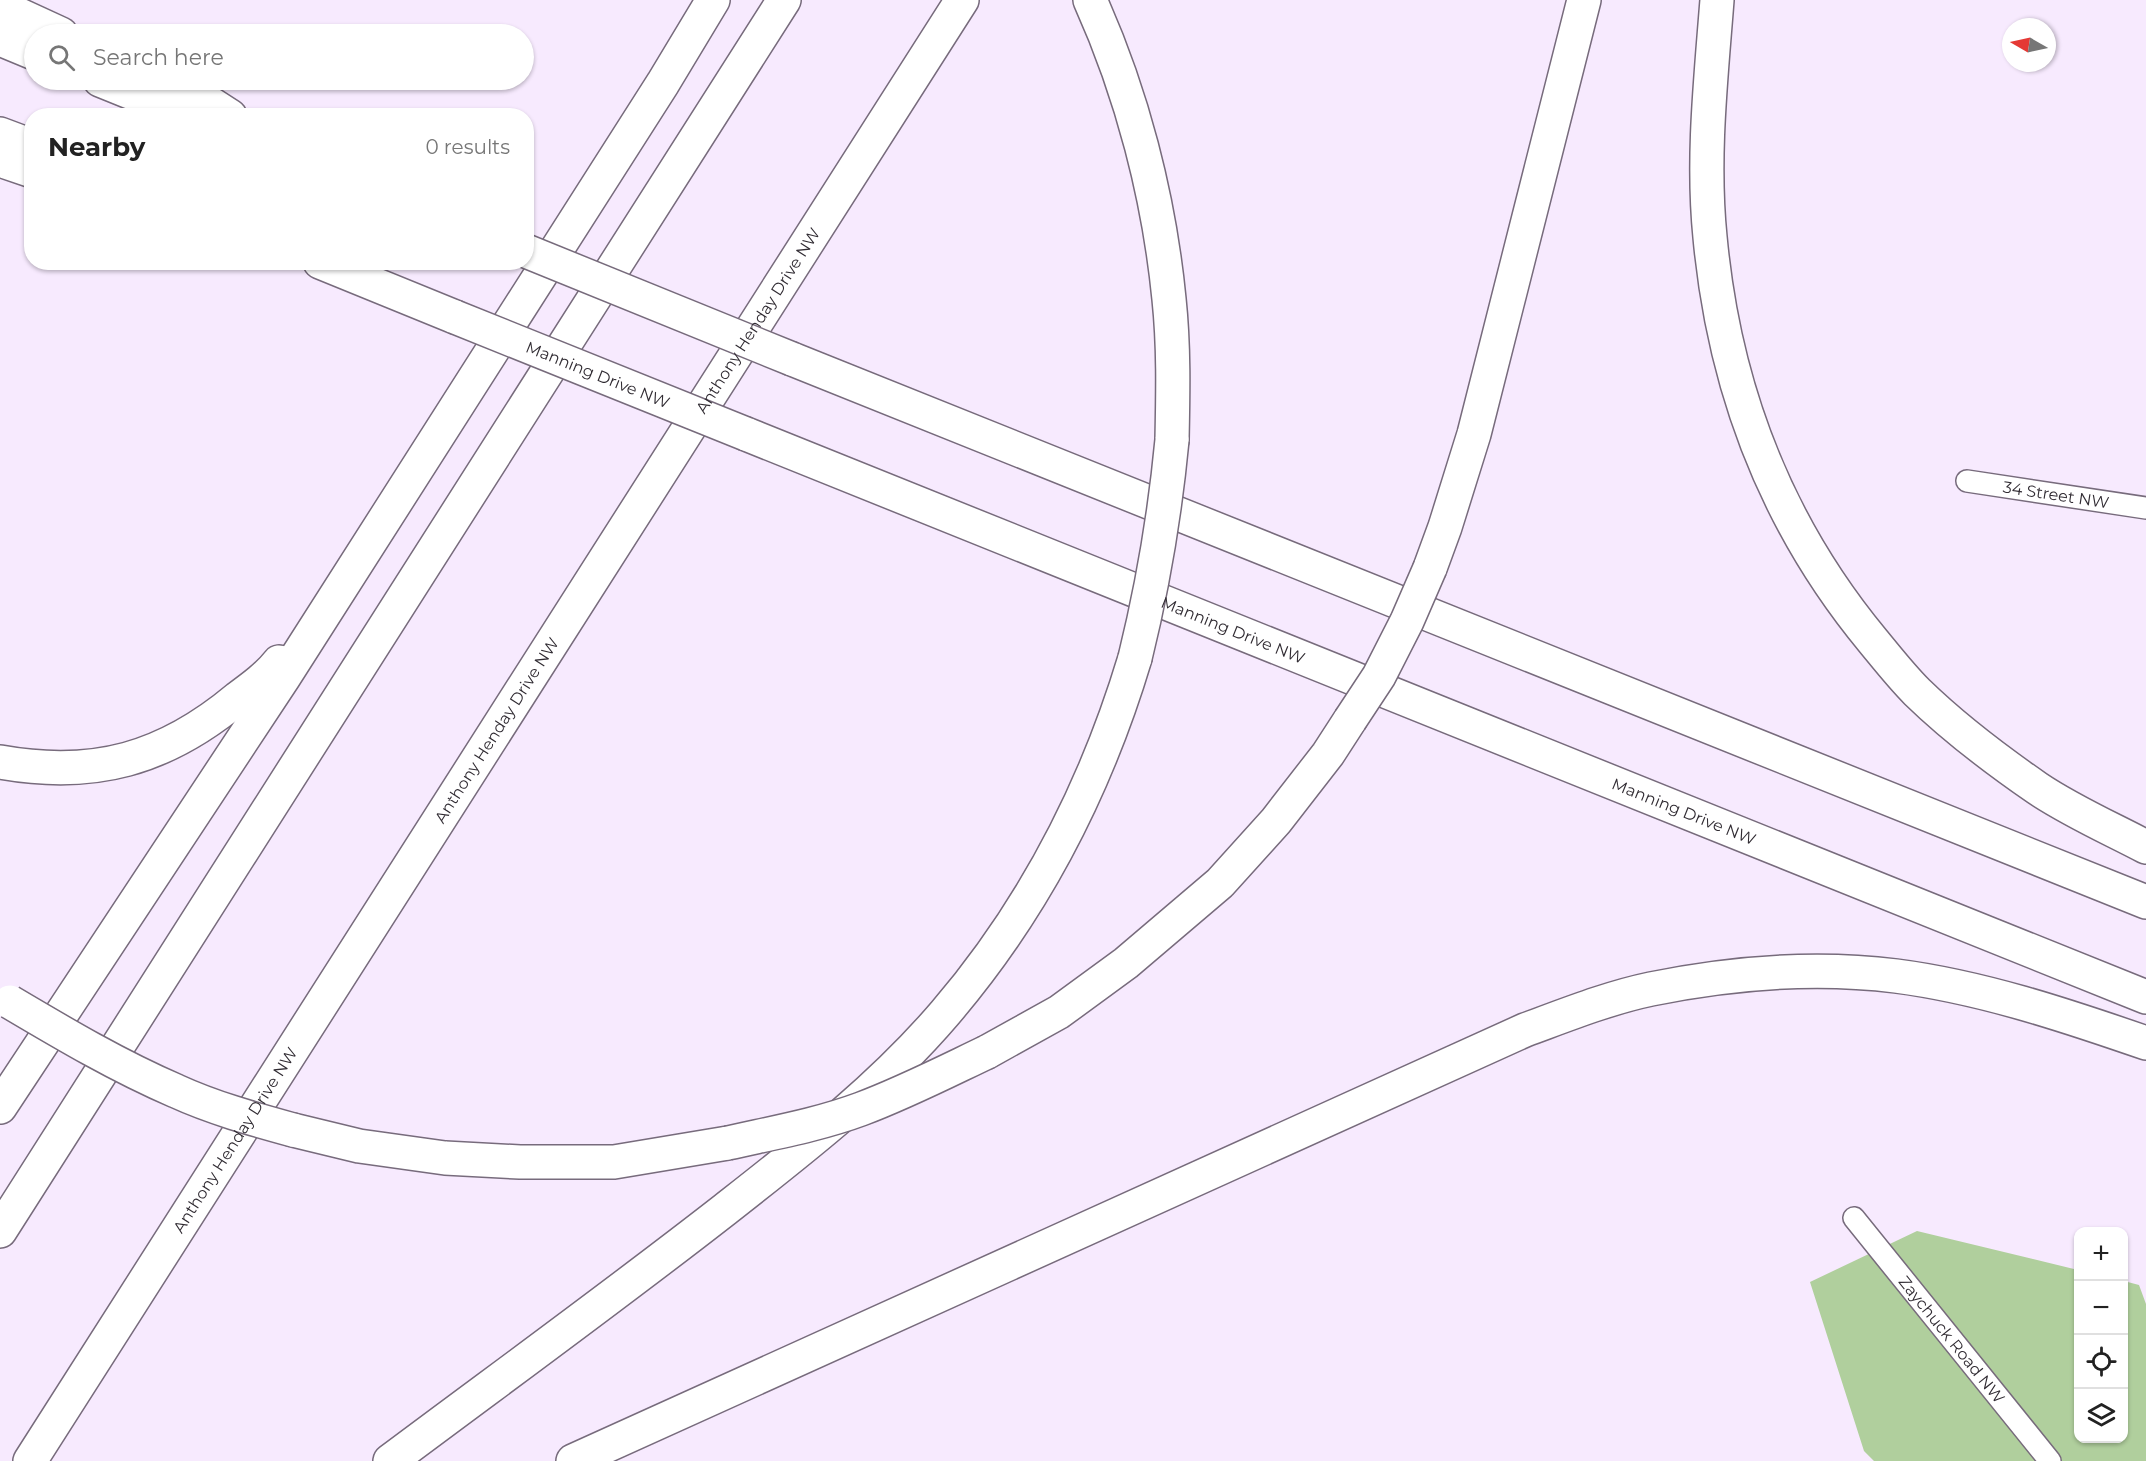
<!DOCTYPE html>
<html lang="en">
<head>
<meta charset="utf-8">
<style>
	:root { --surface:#fff; --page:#f2f2f2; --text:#222; --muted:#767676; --line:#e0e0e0 }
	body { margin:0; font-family:Montserrat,sans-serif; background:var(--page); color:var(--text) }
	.controls { position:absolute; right:18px; bottom:18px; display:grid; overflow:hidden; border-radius:12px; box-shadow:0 2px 4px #0004 }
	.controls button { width:54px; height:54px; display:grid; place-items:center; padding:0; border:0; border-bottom:2px solid var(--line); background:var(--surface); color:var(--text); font:30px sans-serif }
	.compass { position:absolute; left:2002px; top:18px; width:54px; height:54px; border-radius:50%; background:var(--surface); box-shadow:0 2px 4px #0004; rotate:279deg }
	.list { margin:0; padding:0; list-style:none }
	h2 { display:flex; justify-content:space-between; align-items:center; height:78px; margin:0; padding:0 24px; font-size:26px }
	h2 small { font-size:20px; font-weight:400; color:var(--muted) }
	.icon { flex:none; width:33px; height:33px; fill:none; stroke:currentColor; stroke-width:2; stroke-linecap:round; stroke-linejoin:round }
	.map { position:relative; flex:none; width:2146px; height:1461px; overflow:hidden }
	.search { position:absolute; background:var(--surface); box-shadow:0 2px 4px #0004; left:24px; top:24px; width:510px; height:66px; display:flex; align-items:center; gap:15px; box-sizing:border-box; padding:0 21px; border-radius:33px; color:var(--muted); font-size:22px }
	.panel { position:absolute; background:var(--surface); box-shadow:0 2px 4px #0004; left:24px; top:108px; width:510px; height:162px; border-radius:24px }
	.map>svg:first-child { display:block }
	.green { fill:#b0cf9d }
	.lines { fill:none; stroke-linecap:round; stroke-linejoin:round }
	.minor-casing { stroke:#776b7c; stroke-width:24 }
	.trunk-casing { stroke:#776b7c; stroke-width:36 }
	.motorway-casing { stroke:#776b7c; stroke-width:36 }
	.minor { stroke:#fff; stroke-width:21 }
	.trunk { stroke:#fff; stroke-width:33 }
	.motorway { stroke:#fff; stroke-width:33 }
	.trunk-bridge-casing { stroke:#776b7c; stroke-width:36; stroke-linecap:butt }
	.motorway-bridge-casing { stroke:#776b7c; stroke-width:36; stroke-linecap:butt }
	.trunk-bridge { stroke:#fff; stroke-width:33 }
	.motorway-bridge { stroke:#fff; stroke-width:33 }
	.labels { text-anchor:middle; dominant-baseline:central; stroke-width:4.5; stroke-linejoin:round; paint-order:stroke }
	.street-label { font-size:16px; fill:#312c33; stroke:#fff }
</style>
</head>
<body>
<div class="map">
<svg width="2146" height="1461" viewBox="0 0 2146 1461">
	<rect width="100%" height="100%" fill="#f7eafe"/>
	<!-- green -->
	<path class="green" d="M1917,1231L2078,1270V1438H2124V1281L2139,1285L2146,1304V1461H1874L1864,1451L1810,1282Z"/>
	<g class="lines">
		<!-- minor casing -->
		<g class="minor-casing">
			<g id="minor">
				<path id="s1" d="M1967,481L2146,508"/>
				<path id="s2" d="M1854,1218L2050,1461"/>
			</g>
		</g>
		<!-- trunk casing -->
		<g class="trunk-casing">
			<g id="trunk">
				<path d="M0,39L34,53"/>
				<path d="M100,80L189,116"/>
				<path d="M0,134L32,146"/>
				<path d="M320,262L455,317"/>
				<path d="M792,359L2146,902"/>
				<path id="s3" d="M746,434L2146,997"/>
			</g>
		</g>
		<!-- motorway casing -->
		<g class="motorway-casing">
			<g id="motorway">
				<path d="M1090,0C1132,93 1159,197 1169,299C1174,346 1173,393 1172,440"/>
				<path d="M1717,0C1711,78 1702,158 1710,237C1724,388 1776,524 1873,641C1887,658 1901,676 1917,692C1954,728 1995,759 2037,788C2071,811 2110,828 2146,847"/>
				<path d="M0,6L61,34"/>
				<path d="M157,80L213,105L230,116"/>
				<path d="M0,160L32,171"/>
				<path d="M1430,568L1445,527L1474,434L1584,0"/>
				<path d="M0,762C94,779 165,759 238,698C253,687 268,676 279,662"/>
				<path d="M987,1052L1059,1012L1126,963L1220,883L1276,821L1328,754L1350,720"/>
				<path d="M0,1107L284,677L663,83L713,0"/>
				<path d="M293,1130L359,1146L445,1158L520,1162H614L728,1143"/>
				<path d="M0,1231L784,0"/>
				<path id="s4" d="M30,1461L962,0"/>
				<path d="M390,1461C501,1378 614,1296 723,1211C802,1149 880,1089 945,1013C1034,909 1096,788 1135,658"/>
				<path d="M573,1461L1525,1030C1566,1015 1608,998 1651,989C1730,973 1815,966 1896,976C1981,987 2065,1015 2146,1043"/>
			</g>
		</g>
		<!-- minor -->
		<use href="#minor" class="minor"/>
		<!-- trunk -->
		<use href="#trunk" class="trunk"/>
		<!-- motorway -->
		<use href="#motorway" class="motorway"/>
		<!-- trunk-bridge casing -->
		<g class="trunk-bridge-casing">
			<g id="trunk-bridge">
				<path d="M526,251L792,359"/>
				<path id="s5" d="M455,317L746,434"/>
			</g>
		</g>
		<!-- motorway-bridge casing -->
		<g class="motorway-bridge-casing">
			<g id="motorway-bridge">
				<path d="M1135,658C1153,585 1165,514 1172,440"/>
				<path d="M1350,720L1379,676L1407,621L1430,568"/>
				<path d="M10,1002C64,1034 118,1066 176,1091C213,1108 253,1119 293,1130"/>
				<path d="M728,1143C772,1133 818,1125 861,1109C904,1093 945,1072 987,1052"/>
			</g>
		</g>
		<!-- trunk-bridge -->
		<use href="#trunk-bridge" class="trunk-bridge"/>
		<!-- motorway-bridge -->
		<use href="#motorway-bridge" class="motorway-bridge"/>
	</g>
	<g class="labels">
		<!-- street labels -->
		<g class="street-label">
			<text stroke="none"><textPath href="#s4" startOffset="1353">Anthony Henday Drive NW</textPath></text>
			<text stroke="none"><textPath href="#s5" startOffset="154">Manning Drive NW</textPath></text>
			<text stroke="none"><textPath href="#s1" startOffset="90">34 Street NW</textPath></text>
			<text stroke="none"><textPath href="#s3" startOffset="525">Manning Drive NW</textPath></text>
			<text stroke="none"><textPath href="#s4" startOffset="867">Anthony Henday Drive NW</textPath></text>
			<text stroke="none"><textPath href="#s3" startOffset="1011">Manning Drive NW</textPath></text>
			<text stroke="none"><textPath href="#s4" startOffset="381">Anthony Henday Drive NW</textPath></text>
			<text stroke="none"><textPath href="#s2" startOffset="156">Zaychuck Road NW</textPath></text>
		</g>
	</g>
</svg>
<div class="controls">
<button>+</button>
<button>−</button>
<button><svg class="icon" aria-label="locate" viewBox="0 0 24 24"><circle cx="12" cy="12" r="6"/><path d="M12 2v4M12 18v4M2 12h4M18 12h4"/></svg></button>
<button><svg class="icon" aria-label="layers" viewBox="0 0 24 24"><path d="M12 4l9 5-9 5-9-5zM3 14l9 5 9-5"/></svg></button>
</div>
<svg class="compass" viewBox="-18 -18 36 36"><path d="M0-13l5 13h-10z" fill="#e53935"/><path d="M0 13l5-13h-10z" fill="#767676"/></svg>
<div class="search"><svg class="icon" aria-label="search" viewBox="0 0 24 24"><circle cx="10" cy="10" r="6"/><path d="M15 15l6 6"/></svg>Search here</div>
<section class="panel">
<h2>Nearby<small>0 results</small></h2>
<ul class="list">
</ul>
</section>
</div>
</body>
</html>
